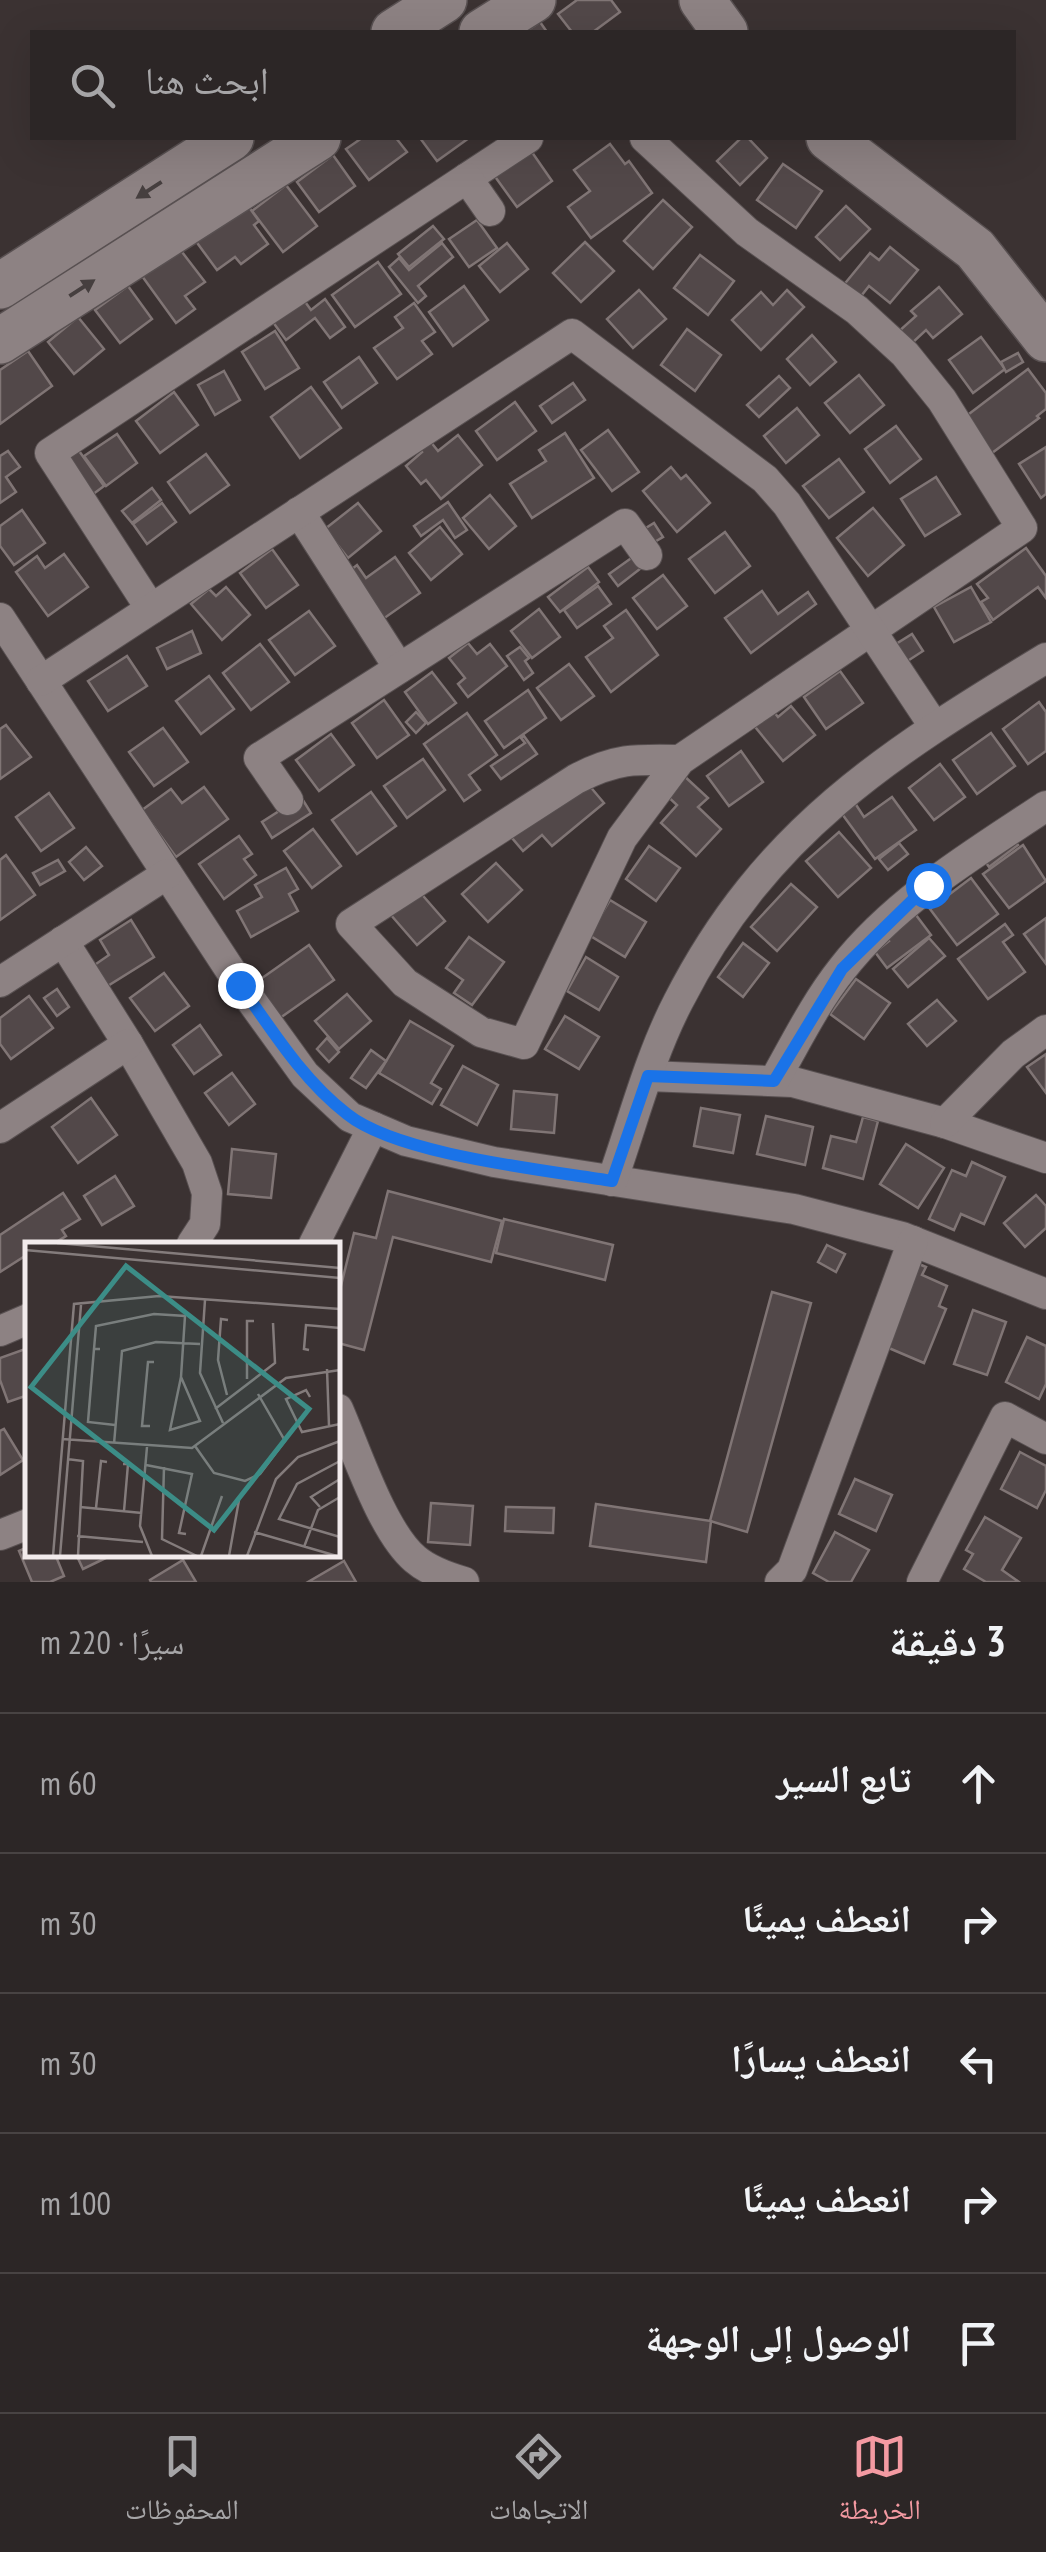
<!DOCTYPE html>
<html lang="ar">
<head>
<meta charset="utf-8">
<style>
	:root { --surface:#2c2626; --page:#383232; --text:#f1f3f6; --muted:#a6a5a7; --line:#484343; --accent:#f49aa2 }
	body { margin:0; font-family:"PT Sans Narrow","Noto Naskh Arabic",sans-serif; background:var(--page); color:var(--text); direction:rtl }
	.stop { position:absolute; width:30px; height:30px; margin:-22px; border:8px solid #1a73e8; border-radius:50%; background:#fff }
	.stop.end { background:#1a73e8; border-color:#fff; box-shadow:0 2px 10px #0008 }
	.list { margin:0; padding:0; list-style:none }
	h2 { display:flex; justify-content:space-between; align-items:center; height:130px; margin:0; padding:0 40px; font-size:42px }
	h2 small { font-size:32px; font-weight:400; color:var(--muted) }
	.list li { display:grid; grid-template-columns:65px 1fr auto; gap:30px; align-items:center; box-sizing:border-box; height:140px; padding:0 40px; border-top:2px solid var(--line) }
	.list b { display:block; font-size:38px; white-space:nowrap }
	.list em { font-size:32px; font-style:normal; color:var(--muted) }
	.icon { flex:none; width:55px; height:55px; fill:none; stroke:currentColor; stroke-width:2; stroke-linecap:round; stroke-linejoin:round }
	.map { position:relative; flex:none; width:1046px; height:1582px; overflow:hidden; direction:ltr }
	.search { position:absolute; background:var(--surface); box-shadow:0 10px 40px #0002; left:30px; right:30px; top:30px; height:110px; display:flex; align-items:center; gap:25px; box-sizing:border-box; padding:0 35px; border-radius:0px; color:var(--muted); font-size:38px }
	.sheet { height:830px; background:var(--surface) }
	nav { display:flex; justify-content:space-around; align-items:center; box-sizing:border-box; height:140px; border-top:2px solid var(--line); background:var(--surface); font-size:28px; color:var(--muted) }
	nav a { display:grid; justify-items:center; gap:5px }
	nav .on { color:var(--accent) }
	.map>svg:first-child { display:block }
	.building { fill:#524849; stroke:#807575; stroke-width:2.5 }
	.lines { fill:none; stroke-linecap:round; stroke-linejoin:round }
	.street-casing { stroke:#585051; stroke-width:32 }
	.secondary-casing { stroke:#585051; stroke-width:48 }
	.street { stroke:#8d8283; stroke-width:30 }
	.secondary { stroke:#8d8283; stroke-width:45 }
	.oneway { fill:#463f3f }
	.route { stroke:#1a73e8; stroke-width:12 }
	.inset-road { fill:none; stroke:#847c7c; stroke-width:2.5 }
	.view { fill:#3c8d87; fill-opacity:0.15; stroke:#3c8d87; stroke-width:5 }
	.inset-edge { fill:none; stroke:#f2ebec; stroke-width:5 }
</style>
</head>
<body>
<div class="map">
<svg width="1046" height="1582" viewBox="0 0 1046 1582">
	<rect width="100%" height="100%" fill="#3b3232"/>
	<!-- building -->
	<g class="building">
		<path d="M577,0H611L620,12L593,32H572L558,14Z"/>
		<path d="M540,22L547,32H525Z"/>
		<path d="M362,138H396L407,152L369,180L346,149Z"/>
		<path d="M420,138H469L437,161Z"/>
		<path d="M741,138H748L767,158L740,185L717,161Z"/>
		<path d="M610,144L625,164L629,161L652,193L591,238L568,207L590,191L574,170Z"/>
		<path d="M527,145L552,181L517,207L491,171Z"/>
		<path d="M333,155L355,186L319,212L297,182Z"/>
		<path d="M783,164L822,191L796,228L757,200Z"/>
		<path d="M286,185L317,226L283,252L252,211Z"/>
		<path d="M663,200L692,227L653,269L624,241Z"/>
		<path d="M246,203L259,221L254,225L268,244L241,264L235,257L217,270L195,240Z"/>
		<path d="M846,206L870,229L840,260L816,237Z"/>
		<path d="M477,220L497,248L469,267L449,239Z"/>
		<path d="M433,226L444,239L409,267L398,254Z"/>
		<path d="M585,242L614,271L581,302L553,273Z"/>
		<path d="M442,243L453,257L418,286L426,296L418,303L389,267L399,258L409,270Z"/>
		<path d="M507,243L528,269L500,292L479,266Z"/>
		<path d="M890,247L918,270L890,303L869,286L858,300L842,287L870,253L879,260Z"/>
		<path d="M179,248L205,282L185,296L195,309L176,323L142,276Z"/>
		<path d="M700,255L734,281L708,315L674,288Z"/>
		<path d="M378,262L401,294L355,327L332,295Z"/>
		<path d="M128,286L152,319L120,343L95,310Z"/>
		<path d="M464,286L488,320L453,346L429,312Z"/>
		<path d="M939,287L962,314L933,338L926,330L910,345L898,332L916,316L911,311Z"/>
		<path d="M639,290L666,319L633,348L607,319Z"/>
		<path d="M787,290L804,307L761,350L732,320L761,292L773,305Z"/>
		<path d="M298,292L311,310L325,299L345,327L330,338L315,318L286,340L267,314Z"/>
		<path d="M414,303L435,332L422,341L432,354L397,379L374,348L403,328L395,317Z"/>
		<path d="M78,317L104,349L74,374L48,342Z"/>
		<path d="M687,329L721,355L695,391L661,365Z"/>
		<path d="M275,331L299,368L265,389L242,352Z"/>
		<path d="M812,335L836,362L810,385L787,359Z"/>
		<path d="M981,337L1005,369L973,393L949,360Z"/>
		<path d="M28,351L52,386L0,424V370Z"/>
		<path d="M1018,353L1023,362L1006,372L1001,362Z"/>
		<path d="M359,357L377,383L342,408L324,382Z"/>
		<path d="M1028,369L1046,393V409L1037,416L1039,418L992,453L965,417Z"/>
		<path d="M224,371L240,400L215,415L198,385Z"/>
		<path d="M859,375L884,405L850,433L825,403Z"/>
		<path d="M779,376L790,388L759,417L747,405Z"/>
		<path d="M573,383L585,400L552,423L540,406Z"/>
		<path d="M311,387L341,428L300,458L271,417Z"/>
		<path d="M174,392L198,425L160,453L136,421Z"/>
		<path d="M515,402L536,431L497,460L476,431Z"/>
		<path d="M797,408L819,435L786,463L764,436Z"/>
		<path d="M896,426L921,459L890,483L865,449Z"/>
		<path d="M608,430L639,472L612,491L581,450Z"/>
		<path d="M422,431L438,451L458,435L482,465L441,499L426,480L421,484L406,466L422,452L412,439Z"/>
		<path d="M565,433L594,478L532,518L510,484L546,461L539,450Z"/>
		<path d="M117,434L137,463L106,486L84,456Z"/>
		<path d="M72,441L104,486L84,501L52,455Z"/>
		<path d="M1046,447V494L1041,498L1019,464Z"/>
		<path d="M8,451L20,467L6,477L16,492L0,503V456Z"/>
		<path d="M206,454L229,485L190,513L168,482Z"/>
		<path d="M839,459L864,492L829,518L803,486Z"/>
		<path d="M671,467L681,479L686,475L710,503L677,532L643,491Z"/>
		<path d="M936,477L960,514L925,536L901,499Z"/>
		<path d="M152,488L161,500L132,523L122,511Z"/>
		<path d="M490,495L516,526L489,549L463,518Z"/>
		<path d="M448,502L467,530L455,538L443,520L421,536L414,526Z"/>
		<path d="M162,503L176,522L147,544L133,524Z"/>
		<path d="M358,503L381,531L348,558L325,529Z"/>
		<path d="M873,508L904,545L868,576L837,538Z"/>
		<path d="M22,510L45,543L14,565L0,546V526Z"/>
		<path d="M654,523L663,537L649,545L641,531Z"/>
		<path d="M440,527L462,554L431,580L409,553Z"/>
		<path d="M725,532L750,566L715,593L689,559Z"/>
		<path d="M1026,548L1046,576V598L1038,587L993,620L981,602L988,598L977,584Z"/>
		<path d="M272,549L298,585L266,608L240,573Z"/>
		<path d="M64,554L88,587L48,616L16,572L37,556L45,568Z"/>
		<path d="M637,554L645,565L618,586L609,574Z"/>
		<path d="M395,557L420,593L383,619L339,579L357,565L366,578Z"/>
		<path d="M588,567L599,582L560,612L548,597Z"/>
		<path d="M663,575L687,606L657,629L633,598Z"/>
		<path d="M598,586L611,604L577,628L564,610Z"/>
		<path d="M226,587L250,615L222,640L191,604L209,589L216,596Z"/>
		<path d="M971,587L991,622L954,642L934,607Z"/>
		<path d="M762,591L778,614L808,592L816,604L751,653L725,618Z"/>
		<path d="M539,609L560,637L532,658L511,631Z"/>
		<path d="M626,610L658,655L611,692L586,657L613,638L604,626Z"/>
		<path d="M309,611L335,646L295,675L269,640Z"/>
		<path d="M192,631L201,653L167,669L157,648Z"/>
		<path d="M912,634L923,651L906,662L896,644Z"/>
		<path d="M468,643L477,654L490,644L507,666L468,697L458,684L465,678L449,658Z"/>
		<path d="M260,644L289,682L251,710L223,673Z"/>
		<path d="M520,647L529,658L525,661L533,673L524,680L507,656Z"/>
		<path d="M127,656L147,686L108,711L88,681Z"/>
		<path d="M569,664L594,696L561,720L537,688Z"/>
		<path d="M840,671L863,703L826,729L804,697Z"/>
		<path d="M432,672L456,703L428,724L405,692Z"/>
		<path d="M209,676L234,709L201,734L176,701Z"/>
		<path d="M528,690L546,718L504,748L485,721Z"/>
		<path d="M384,700L409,735L377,758L352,723Z"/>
		<path d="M1039,702L1046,712V751L1028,764L1003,729Z"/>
		<path d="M791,706L815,735L783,761L751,722L770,707L778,717Z"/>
		<path d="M416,712L426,723L416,733L406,722Z"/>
		<path d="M467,713L497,755L469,775L480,790L464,801L424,744Z"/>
		<path d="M6,725L31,757L0,779V729Z"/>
		<path d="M163,728L188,762L154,786L129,752Z"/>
		<path d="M991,733L1015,766L977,794L953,760Z"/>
		<path d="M331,734L354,765L319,791L296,760Z"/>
		<path d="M524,736L537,754L501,779L491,766L525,743L521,738Z"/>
		<path d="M741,751L763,782L729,806L707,776Z"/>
		<path d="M423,759L445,790L407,818L384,786Z"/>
		<path d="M940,764L965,797L934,820L909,788Z"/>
		<path d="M577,771L604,803L552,846L542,835L523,851L501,825Z"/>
		<path d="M682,774L708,798L698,807L721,829L696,856L661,823L677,805L664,793Z"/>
		<path d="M204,787L228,819L176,857L142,810L171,789L182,803Z"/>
		<path d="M371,792L396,826L357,854L332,820Z"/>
		<path d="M49,793L74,828L41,851L16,817Z"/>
		<path d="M301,797L311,813L272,838L262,822Z"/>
		<path d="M851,797L864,817L892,797L916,830L875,859L837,807Z"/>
		<path d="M313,829L341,866L312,888L284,851Z"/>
		<path d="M839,832L871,868L838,897L806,861Z"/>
		<path d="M239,836L252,854L244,859L256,875L224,899L199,864Z"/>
		<path d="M1011,836L1018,845L989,867L982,857Z"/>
		<path d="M899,843L908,854L888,870L879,859Z"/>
		<path d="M1023,845L1046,881L1009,908L983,874Z"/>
		<path d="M649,846L680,868L656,901L626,879Z"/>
		<path d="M86,847L102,866L84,880L69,862Z"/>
		<path d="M6,855L35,895L0,920V860Z"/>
		<path d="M58,860L65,871L40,885L33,873Z"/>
		<path d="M496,863L522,890L488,922L462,894Z"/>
		<path d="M286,868L298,889L289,894L298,911L251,937L237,911L262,897L255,885Z"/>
		<path d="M971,878L998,914L957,945L930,909Z"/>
		<path d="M791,884L817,907L777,951L751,927Z"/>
		<path d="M418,890L445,921L417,945L390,914Z"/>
		<path d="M610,900L646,922L625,957L589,935Z"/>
		<path d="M907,903L931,935L887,968L875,952L889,941L878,925Z"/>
		<path d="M1046,918V964L1024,934Z"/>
		<path d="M131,920L154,957L106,987L93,966L109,955L100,940Z"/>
		<path d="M1005,924L1013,935L1003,942L1025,972L988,999L958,959Z"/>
		<path d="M469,937L504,962L472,1005L454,993L463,980L446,968Z"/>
		<path d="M929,938L945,956L908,987L893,969Z"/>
		<path d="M743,943L769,963L743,997L718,977Z"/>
		<path d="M309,945L334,980L280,1018L255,983Z"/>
		<path d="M586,957L618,977L599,1010L567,991Z"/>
		<path d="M164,973L189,1006L155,1031L130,998Z"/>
		<path d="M856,979L890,1003L864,1039L830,1014Z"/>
		<path d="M57,989L69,1007L57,1016L44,998Z"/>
		<path d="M347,994L371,1021L339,1049L315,1021Z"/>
		<path d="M29,996L53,1028L11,1059L0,1044V1018Z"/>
		<path d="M937,1000L956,1021L927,1046L908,1024Z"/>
		<path d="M565,1016L599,1037L579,1069L545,1049Z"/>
		<path d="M410,1021L453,1046L431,1083L441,1089L432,1104L379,1073Z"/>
		<path d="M200,1025L221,1055L194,1074L173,1045Z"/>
		<path d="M327,1038L339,1052L329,1062L317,1049Z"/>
		<path d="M371,1050L386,1061L366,1088L351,1078Z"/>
		<path d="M1046,1054V1093L1027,1067Z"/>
		<path d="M463,1066L498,1085L477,1125L441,1105Z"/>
		<path d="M232,1073L255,1104L229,1125L205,1093Z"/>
		<path d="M514,1091L557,1095L554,1133L511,1129Z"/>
		<path d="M91,1098L117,1135L78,1163L52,1127Z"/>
		<path d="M701,1108L740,1115L733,1153L694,1146Z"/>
		<path d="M766,1116L813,1127L805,1165L757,1154Z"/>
		<path d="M863,1117L878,1121L863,1179L823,1168L831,1136L856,1142Z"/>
		<path d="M906,1144L944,1168L918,1208L880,1184Z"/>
		<path d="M232,1149L276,1154L271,1198L228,1194Z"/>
		<path d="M972,1162L1005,1177L984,1224L961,1214L954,1230L929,1219L952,1170L966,1176Z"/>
		<path d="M115,1176L134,1206L102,1225L84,1196Z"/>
		<path d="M388,1191L502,1221L491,1262L393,1237L364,1350L338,1343V1298L354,1233L376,1238Z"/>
		<path d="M63,1193L80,1219L62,1230L66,1236L53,1244H28V1254L0,1272V1235Z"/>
		<path d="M1036,1195L1046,1206V1228L1025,1247L1004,1223Z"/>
		<path d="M504,1219L613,1245L605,1280L496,1253Z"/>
		<path d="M827,1245L845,1254L836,1272L818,1262Z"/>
		<path d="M905,1258L926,1267L922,1275L947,1286L939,1306L946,1309L924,1363L870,1340Z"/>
		<path d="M772,1292L811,1303L747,1532L710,1521Z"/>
		<path d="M973,1310L1006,1322L987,1375L954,1364Z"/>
		<path d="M1027,1337L1046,1346V1384L1039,1399L1006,1382Z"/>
		<path d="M28,1348V1395L8,1402L0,1380V1358Z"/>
		<path d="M4,1429L23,1460L0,1475V1431Z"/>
		<path d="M1020,1452L1046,1466V1490L1037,1508L1001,1489Z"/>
		<path d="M855,1479L892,1495L876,1531L839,1514Z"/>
		<path d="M431,1503L473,1506L470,1545L428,1542Z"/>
		<path d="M596,1504L711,1521L706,1562L590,1546Z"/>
		<path d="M506,1507L554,1508L553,1533L505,1531Z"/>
		<path d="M985,1517L1021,1538L1002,1570L1019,1582H986L964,1569L973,1554L966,1550Z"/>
		<path d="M835,1532L869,1550L851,1582H829L813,1573Z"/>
		<path d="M28,1547V1554H55L64,1576L50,1582H32L19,1551Z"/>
		<path d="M76,1554H114L83,1569Z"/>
		<path d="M183,1560L196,1582H151L150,1580Z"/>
		<path d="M344,1561L356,1582H308Z"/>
	</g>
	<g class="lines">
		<!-- street casing -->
		<g class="street-casing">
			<g id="street">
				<path d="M645,138L747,232L857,310L905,354L942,400L1022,528L680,760L622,838L524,1044L481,1032L405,983L351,924L576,779C616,758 636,759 680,760"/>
				<path d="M467,178L528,138"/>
				<path d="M299,512L399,668"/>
				<path d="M151,609L50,453L467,178L490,211"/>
				<path d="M0,618L240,985L305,1075L350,1117L406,1141L494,1162L794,1209L902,1237L1046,1294"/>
				<path d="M41,681L572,334L765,479L787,504L934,726"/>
				<path d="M288,800L259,758L625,524L647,555"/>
				<path d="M63,941L128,1044L197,1163L207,1193L205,1224L192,1244"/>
				<path d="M0,982L167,874"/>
				<path d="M648,1076L793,1082L945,1123L1046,1158"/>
				<path d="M774,1081C795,1044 815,1003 842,969C896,900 974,854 1046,806"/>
				<path d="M945,1123L1013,1054L1046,1030"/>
				<path d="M0,1128L128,1044"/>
				<path d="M612,1181C633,1122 649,1058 678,1002C765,831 888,754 1046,658"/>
				<path d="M314,1244L373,1127"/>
				<path d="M0,1331L28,1319"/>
				<path d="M338,1409C356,1450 382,1531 415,1559C429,1571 447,1577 464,1582"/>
				<path d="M0,1535L28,1524"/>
				<path d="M780,1582L792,1570L913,1241"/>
				<path d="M922,1582L1005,1417L1046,1439"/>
			</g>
		</g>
		<!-- secondary casing -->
		<g class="secondary-casing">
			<g id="secondary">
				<path d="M702,0L725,32"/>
				<path d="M394,32L444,0"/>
				<path d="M482,32L533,0"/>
				<path d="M829,138L975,249L1046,339"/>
				<path d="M0,286L231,138"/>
				<path d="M0,341L318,138"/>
			</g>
		</g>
		<!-- street -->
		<use href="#street" class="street"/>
		<!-- secondary -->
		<use href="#secondary" class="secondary"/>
	</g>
	<!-- one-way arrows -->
	<defs><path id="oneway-solid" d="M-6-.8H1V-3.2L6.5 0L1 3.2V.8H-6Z" transform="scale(2.5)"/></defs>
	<g class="oneway">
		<use href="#oneway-solid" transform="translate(149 190) rotate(147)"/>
		<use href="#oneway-solid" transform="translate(82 288) rotate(-33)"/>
	</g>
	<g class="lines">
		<!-- route -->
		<path class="route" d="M240,985C272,1030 302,1079 347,1114C398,1155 545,1170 612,1181L648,1076L774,1081L842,969L928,885"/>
	</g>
	<!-- overview -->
	<g transform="translate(25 1242)">
		<rect width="315" height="315" fill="#3b3232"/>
		<path class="inset-road" d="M32,1L315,26M0,8L315,36M180,58L175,131L198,181M69,107L71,84L129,72L160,74L156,135L175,179L145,188L156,135M75,107H69L63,180L90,183M284,108L279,107L281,83L315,86M302,127L304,184M222,137V79H229M202,153L193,118L196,77L203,78M285,155L281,148L261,157L277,190L315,182M190,167L250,121L248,81M125,184H117L123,120H129M37,197L167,206L261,136L315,128M89,202L97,109L131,100L175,102M170,204L189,231L220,239L235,232L260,199L233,152M122,205L115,284L127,314M42,217L58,219L53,314M315,219L272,242L254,277L315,295M98,222H103L99,269M121,223L167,232L154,291L161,292M139,225L137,297L172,314M55,265L117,271M295,265L286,255L315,237M71,266L76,219L82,220M229,290L312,314M52,294L118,300M279,305L293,268L315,255M28,314L49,62L134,54L315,67M35,314L56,63M176,314L197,254M204,314L214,258M222,314L251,237L273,215L315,199"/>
		<path class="view" d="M101,24L284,167L189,288L6,145Z"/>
		<rect width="315" height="315" class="inset-edge"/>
	</g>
</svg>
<div class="stop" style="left:928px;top:885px"></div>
<div class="stop end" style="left:240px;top:985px"></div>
<div class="search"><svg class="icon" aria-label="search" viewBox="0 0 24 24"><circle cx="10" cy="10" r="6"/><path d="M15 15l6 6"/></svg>ابحث هنا</div>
</div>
<section class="sheet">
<h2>3 دقيقة<small>سيرًا · 220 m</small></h2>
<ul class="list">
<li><svg class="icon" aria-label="ahead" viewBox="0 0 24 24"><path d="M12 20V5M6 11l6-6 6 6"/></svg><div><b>تابع السير</b></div><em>60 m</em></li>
<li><svg class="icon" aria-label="right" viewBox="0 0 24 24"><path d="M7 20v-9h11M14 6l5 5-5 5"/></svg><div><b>انعطف يمينًا</b></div><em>30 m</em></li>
<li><svg class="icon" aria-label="left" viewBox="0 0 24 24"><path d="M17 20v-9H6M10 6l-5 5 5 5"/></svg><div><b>انعطف يسارًا</b></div><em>30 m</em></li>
<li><svg class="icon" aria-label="right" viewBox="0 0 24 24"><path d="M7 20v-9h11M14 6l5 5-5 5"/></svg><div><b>انعطف يمينًا</b></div><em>100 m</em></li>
<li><svg class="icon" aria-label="arrive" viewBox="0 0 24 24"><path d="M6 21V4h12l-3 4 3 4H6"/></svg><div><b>الوصول إلى الوجهة</b></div></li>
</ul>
</section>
<nav>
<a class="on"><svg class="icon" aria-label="map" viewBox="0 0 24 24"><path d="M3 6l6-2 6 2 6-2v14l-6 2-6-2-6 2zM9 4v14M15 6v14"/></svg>الخريطة</a>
<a><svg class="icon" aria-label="directions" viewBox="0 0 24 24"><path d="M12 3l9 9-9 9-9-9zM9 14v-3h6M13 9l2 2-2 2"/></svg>الاتجاهات</a>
<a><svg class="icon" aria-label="saved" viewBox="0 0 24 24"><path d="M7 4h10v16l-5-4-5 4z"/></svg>المحفوظات</a>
</nav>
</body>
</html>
